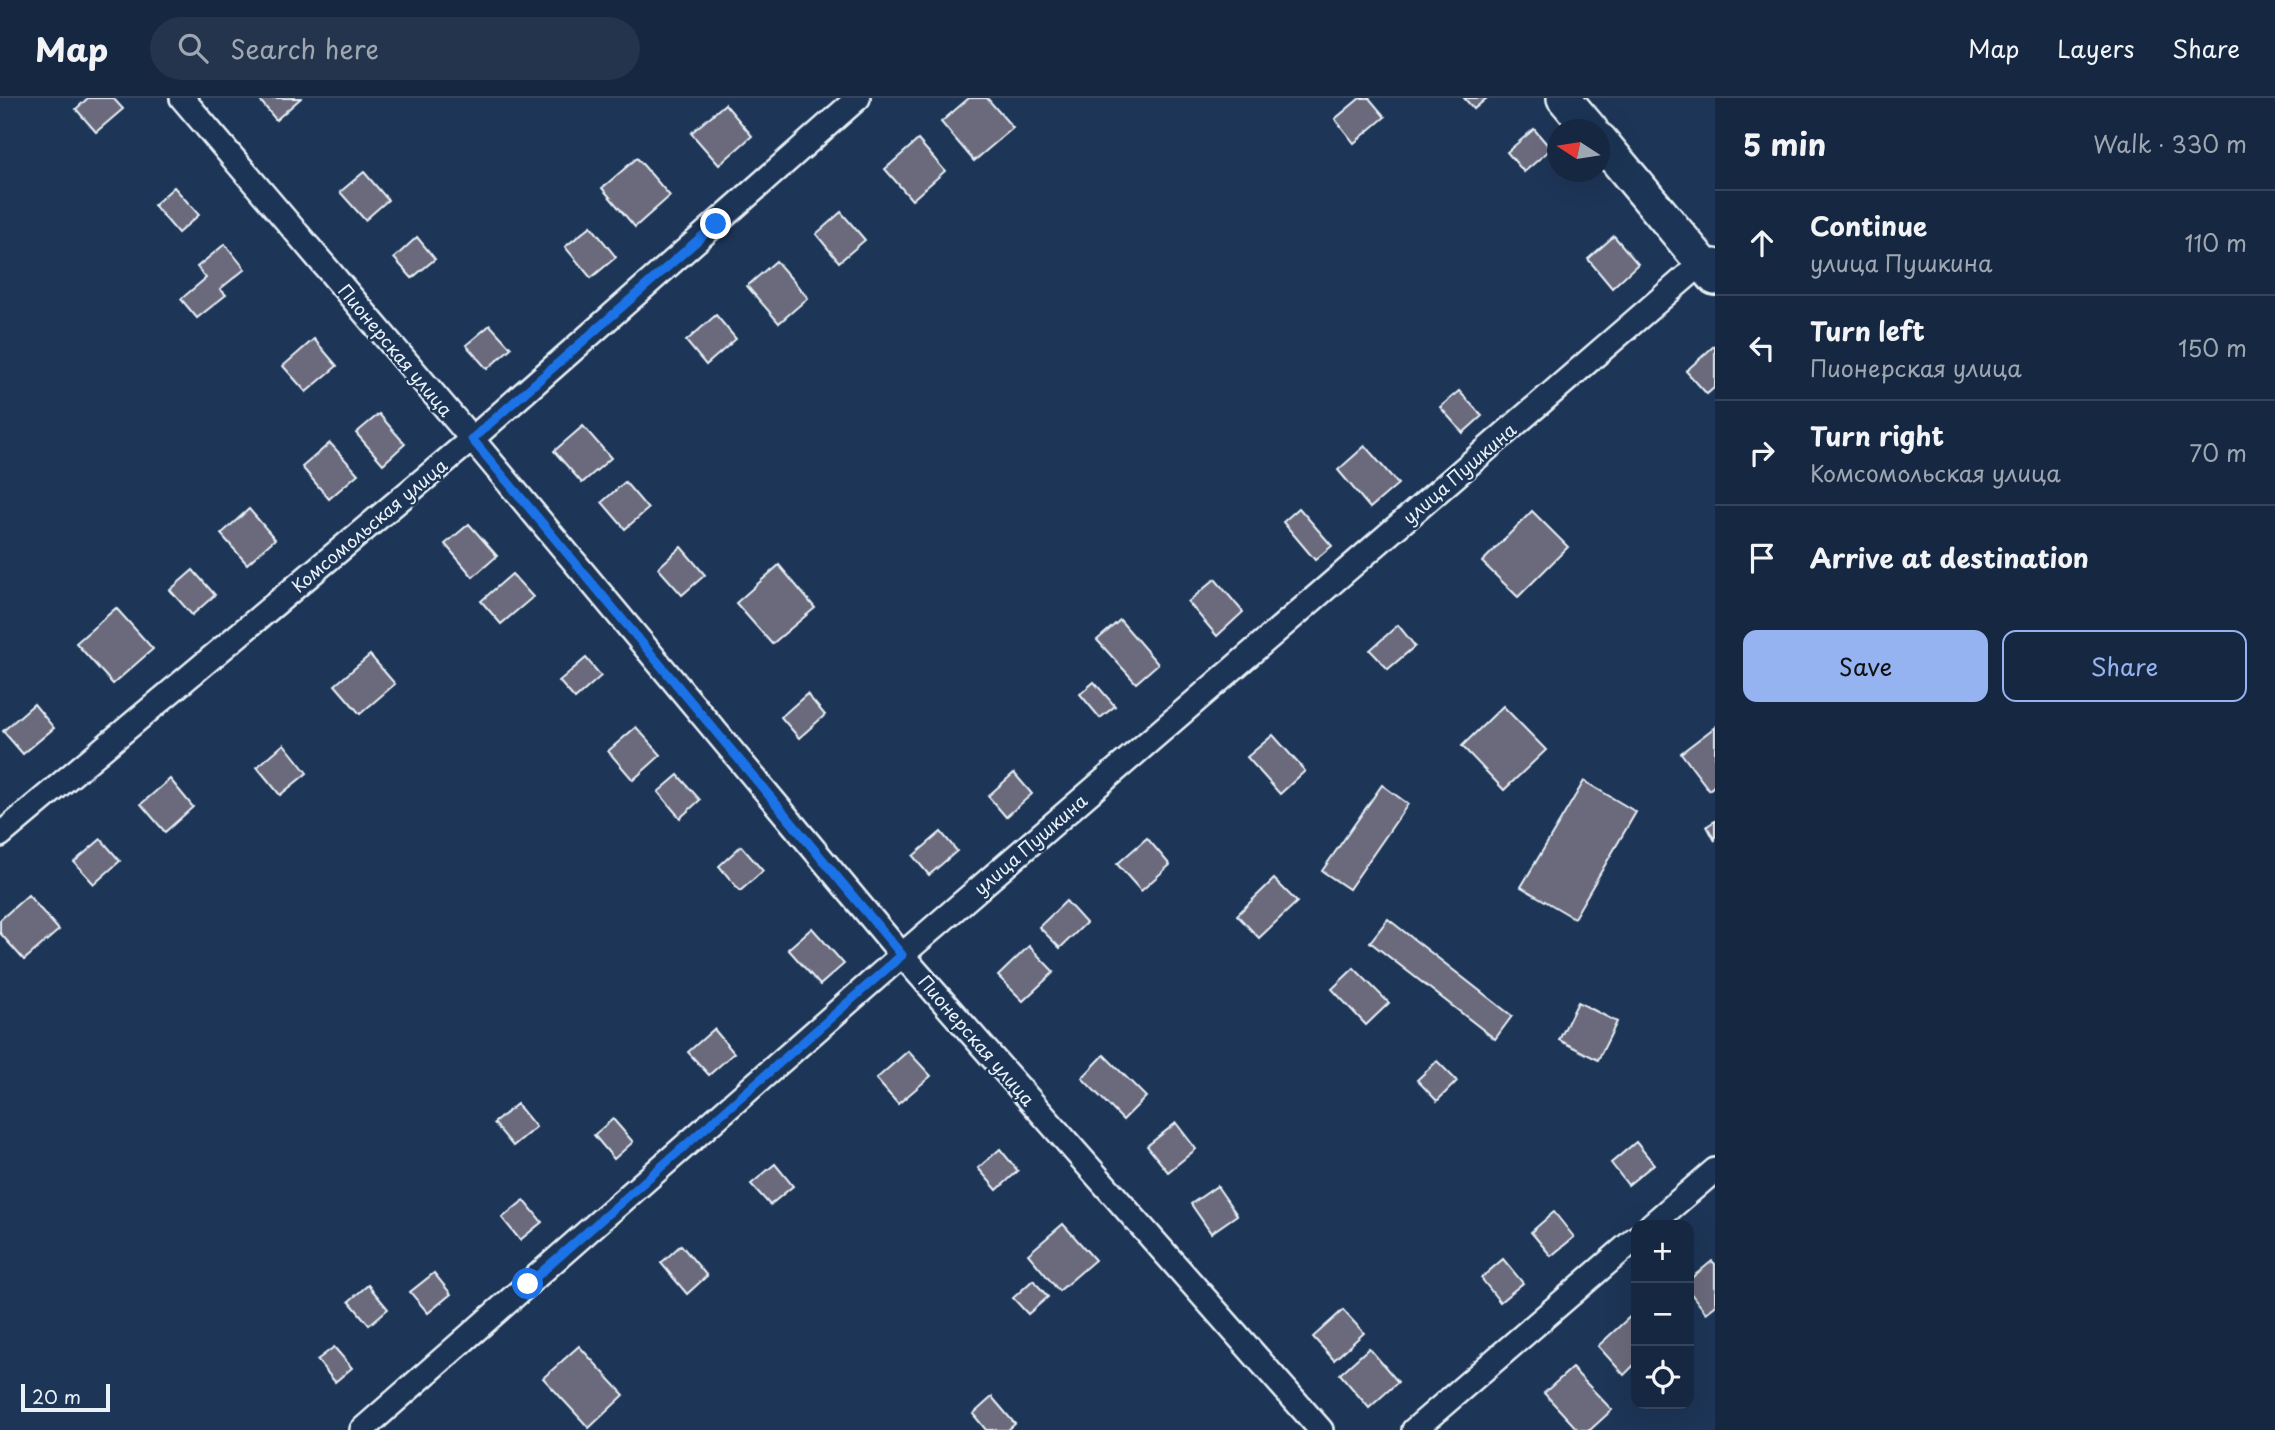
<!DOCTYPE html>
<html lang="en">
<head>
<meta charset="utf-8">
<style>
	:root { --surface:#162841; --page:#23344c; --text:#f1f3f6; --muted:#9ea6b1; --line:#35445a; --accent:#95b2f1 }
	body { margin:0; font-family:"Playpen Sans",sans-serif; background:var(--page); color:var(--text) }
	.controls { position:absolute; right:21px; bottom:21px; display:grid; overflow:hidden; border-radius:14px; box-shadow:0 7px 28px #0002 }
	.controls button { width:63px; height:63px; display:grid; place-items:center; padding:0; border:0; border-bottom:2px solid var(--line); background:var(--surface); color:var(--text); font:35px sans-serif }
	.compass { position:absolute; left:1547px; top:21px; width:63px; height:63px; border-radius:50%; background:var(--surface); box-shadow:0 7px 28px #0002; rotate:282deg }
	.scale { position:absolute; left:21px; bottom:18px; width:89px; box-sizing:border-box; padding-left:7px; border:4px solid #e8f1f8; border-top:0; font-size:19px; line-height:24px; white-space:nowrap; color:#e8f1f8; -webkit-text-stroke:5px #1d3557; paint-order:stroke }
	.stop { position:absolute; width:21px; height:21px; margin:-16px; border:5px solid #1a73e8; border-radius:50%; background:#fff }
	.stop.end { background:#1a73e8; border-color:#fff; box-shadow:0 2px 7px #0008 }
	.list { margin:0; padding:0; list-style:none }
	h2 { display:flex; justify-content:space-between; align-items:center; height:91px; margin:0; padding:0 28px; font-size:30px }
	h2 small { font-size:23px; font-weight:400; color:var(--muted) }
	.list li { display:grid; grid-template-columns:46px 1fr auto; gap:21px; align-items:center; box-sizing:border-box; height:105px; padding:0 28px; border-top:2px solid var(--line) }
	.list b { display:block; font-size:26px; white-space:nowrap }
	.list p { margin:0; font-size:23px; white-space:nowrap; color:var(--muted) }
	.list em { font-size:23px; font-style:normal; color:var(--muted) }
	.actions { display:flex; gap:14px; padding:21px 28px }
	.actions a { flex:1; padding:16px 0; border:2px solid var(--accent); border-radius:14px; text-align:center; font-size:24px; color:var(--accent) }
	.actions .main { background:var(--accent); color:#111 }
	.icon { flex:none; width:38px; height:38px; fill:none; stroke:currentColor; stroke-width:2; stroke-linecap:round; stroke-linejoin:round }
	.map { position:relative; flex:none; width:1715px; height:1332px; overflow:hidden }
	header { display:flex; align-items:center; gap:42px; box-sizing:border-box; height:98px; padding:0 35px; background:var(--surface); border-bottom:2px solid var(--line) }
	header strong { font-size:33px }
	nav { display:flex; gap:38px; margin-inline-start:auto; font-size:24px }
	.search { width:490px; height:63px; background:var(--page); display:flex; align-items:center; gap:18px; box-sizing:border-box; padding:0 24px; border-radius:38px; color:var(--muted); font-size:26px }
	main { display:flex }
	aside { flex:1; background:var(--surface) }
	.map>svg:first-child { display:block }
	.building { fill:#6a6a7b; stroke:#e8f1f8; stroke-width:2 }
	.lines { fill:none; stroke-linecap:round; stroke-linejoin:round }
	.minor-casing { stroke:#e8f1f8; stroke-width:28 }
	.secondary-casing { stroke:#e8f1f8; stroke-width:38 }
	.minor { stroke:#1d3557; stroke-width:23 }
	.secondary { stroke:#1d3557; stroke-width:33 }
	.route { stroke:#1a73e8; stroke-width:9 }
	.labels { text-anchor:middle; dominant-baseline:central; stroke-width:5; stroke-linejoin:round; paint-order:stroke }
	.street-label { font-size:18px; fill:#e8f1f8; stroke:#1d3557 }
</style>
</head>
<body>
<header>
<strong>Map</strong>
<div class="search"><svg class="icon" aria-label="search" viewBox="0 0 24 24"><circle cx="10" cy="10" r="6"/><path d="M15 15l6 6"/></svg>Search here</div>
<nav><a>Map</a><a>Layers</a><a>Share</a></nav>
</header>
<main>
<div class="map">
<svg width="1715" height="1332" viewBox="0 0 1715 1332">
	<rect width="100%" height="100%" fill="#1d3557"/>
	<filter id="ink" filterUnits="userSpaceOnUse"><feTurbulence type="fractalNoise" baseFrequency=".0143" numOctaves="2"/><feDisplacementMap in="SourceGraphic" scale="14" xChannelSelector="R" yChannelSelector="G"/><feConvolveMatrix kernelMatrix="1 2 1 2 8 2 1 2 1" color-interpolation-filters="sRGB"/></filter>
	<g filter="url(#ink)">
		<!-- building -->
		<g class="building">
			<path d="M88,0H113L123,11L96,34L76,11Z"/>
			<path d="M258,0H301L276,22Z"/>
			<path d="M969,0H987L1013,30L974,63L941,24Z"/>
			<path d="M1360,0H1369L1385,19L1354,45L1335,21Z"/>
			<path d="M1464,0H1487L1474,11Z"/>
			<path d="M725,6L752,38L719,67L691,35Z"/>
			<path d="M1534,31L1551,51L1524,74L1507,54Z"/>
			<path d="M918,42L945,73L912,102L885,71Z"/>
			<path d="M637,60L670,98L635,129L602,90Z"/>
			<path d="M364,74L388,102L365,122L340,94Z"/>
			<path d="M174,89L199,117L178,135L154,107Z"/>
			<path d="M841,114L865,142L839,164L816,136Z"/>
			<path d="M591,128L616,159L591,180L565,149Z"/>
			<path d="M1614,138L1638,166L1612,190L1588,161Z"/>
			<path d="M417,139L435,161L412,180L394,160Z"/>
			<path d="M225,146L245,171L220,191L226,197L197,220L181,201L206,180L197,169Z"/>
			<path d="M776,163L808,200L779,225L747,188Z"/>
			<path d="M716,217L736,241L706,267L686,243Z"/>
			<path d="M490,227L511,250L487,271L466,247Z"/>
			<path d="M314,241L337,268L306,294L283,268Z"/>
			<path d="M1715,247V289L1707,296L1686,273Z"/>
			<path d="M1459,293L1482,318L1463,335L1440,309Z"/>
			<path d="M379,316L405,346L383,366L356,335Z"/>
			<path d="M583,328L611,360L582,385L554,353Z"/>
			<path d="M330,345L358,376L329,401L302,369Z"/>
			<path d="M1365,348L1398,386L1370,410L1338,372Z"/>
			<path d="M625,384L648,411L625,431L602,404Z"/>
			<path d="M1299,410L1332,448L1315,462L1283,424Z"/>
			<path d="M249,411L275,441L247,466L221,436Z"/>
			<path d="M1532,413L1568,449L1518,499L1482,464Z"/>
			<path d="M469,426L497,458L473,479L445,446Z"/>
			<path d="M681,449L705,477L682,497L658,470Z"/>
			<path d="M779,467L815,510L772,546L736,505Z"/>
			<path d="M193,472L215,497L192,517L170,492Z"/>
			<path d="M512,476L533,499L501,526L481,503Z"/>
			<path d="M1215,481L1243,514L1217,538L1188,504Z"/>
			<path d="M116,510L153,551L113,586L76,545Z"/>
			<path d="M1120,522L1158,566L1136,585L1097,542Z"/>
			<path d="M1398,527L1415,548L1388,571L1370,552Z"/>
			<path d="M370,557L395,586L360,616L335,587Z"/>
			<path d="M586,560L601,578L575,601L559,583Z"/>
			<path d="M1094,584L1115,608L1100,620L1080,596Z"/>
			<path d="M807,596L825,617L799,640L781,619Z"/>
			<path d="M34,606L54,630L23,656L3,633Z"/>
			<path d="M1503,608L1546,652L1504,692L1462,648Z"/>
			<path d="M636,629L661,657L633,682L608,653Z"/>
			<path d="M1715,629V687L1709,692L1681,655Z"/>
			<path d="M1273,637L1305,673L1280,696L1247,659Z"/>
			<path d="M284,646L307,675L280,697L257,669Z"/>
			<path d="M1014,675L1032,696L1006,719L988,698Z"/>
			<path d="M678,677L700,702L680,720L658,694Z"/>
			<path d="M170,681L193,709L165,734L141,706Z"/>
			<path d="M1584,683L1636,714L1574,820L1521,789Z"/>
			<path d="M1382,687L1408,706L1349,791L1322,773Z"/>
			<path d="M1715,723V743L1707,728Z"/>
			<path d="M941,734L957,753L929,777L913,758Z"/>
			<path d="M1147,740L1170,767L1141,793L1117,766Z"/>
			<path d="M101,741L120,763L94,786L74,764Z"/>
			<path d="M741,748L763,773L740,793L719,768Z"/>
			<path d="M1274,781L1297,804L1259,840L1237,817Z"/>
			<path d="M28,797L59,832L24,862L0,835V822Z"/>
			<path d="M1066,803L1086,825L1060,850L1039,829Z"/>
			<path d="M1388,821L1512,918L1495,941L1370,844Z"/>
			<path d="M812,830L844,866L820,887L788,851Z"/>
			<path d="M1029,848L1054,874L1023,903L998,878Z"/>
			<path d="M1354,870L1389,905L1366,927L1332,891Z"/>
			<path d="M1578,904L1617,924L1598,962L1559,942Z"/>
			<path d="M714,931L734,955L709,977L688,954Z"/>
			<path d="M908,953L931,978L898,1006L876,981Z"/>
			<path d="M1104,957L1146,999L1123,1022L1082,980Z"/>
			<path d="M1437,963L1457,983L1437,1003L1417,982Z"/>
			<path d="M517,1006L536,1029L513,1048L494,1025Z"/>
			<path d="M613,1021L633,1044L614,1061L594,1037Z"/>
			<path d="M1176,1025L1196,1051L1168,1074L1147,1048Z"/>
			<path d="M1636,1044L1654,1066L1628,1087L1611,1065Z"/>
			<path d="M1000,1051L1018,1073L997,1092L978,1070Z"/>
			<path d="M775,1066L793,1088L770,1107L751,1086Z"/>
			<path d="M1217,1088L1237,1117L1211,1135L1191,1106Z"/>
			<path d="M524,1102L542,1124L520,1142L502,1120Z"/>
			<path d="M1554,1114L1574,1139L1551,1158L1531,1134Z"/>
			<path d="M1063,1126L1095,1162L1059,1193L1028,1156Z"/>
			<path d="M681,1147L707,1178L687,1196L661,1165Z"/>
			<path d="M1503,1161L1523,1185L1500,1204L1481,1180Z"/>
			<path d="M1712,1163L1715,1166V1208L1706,1215L1689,1193V1182Z"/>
			<path d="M434,1175L451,1196L428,1215L410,1194Z"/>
			<path d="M1033,1182L1048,1199L1028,1216L1013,1200Z"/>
			<path d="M368,1187L388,1211L369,1227L349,1203Z"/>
			<path d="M1343,1212L1364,1235L1334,1262L1313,1239Z"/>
			<path d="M1634,1215L1636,1217V1265L1624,1277L1598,1248Z"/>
			<path d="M579,1248L624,1297L589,1330L543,1280Z"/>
			<path d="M334,1249L352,1270L335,1284L317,1262Z"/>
			<path d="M1369,1250L1398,1284L1369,1310L1340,1276Z"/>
			<path d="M1572,1270L1612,1312L1590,1332H1578L1544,1295Z"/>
			<path d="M992,1299L1015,1326L1008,1332H986L973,1316Z"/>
		</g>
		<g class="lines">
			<!-- minor casing -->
			<g class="minor-casing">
				<g id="minor">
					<path d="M182,0L472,341L902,857L1321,1332"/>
					<path d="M0,737L472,341L858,0"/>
					<path d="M1651,1127L1715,1072"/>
					<path d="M362,1332L902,857L1702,165L1715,163"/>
					<path d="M1414,1332L1636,1140"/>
				</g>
			</g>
			<!-- secondary casing -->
			<g class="secondary-casing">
				<g id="secondary">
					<path d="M1564,0L1591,32"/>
					<path d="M1600,42L1715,180"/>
				</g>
			</g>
			<!-- minor -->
			<use href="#minor" class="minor"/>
			<!-- secondary -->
			<use href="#secondary" class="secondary"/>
		</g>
	</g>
	<g class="lines" filter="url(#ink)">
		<!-- route -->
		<path class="route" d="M528,1186L902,857L472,341L716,126"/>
	</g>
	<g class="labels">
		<!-- street labels -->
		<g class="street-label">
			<text transform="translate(396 252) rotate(50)">Пионерская улица</text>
			<text transform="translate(1459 375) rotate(-41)">улица Пушкина</text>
			<text transform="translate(369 427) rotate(-40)">Комсомольская улица</text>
			<text transform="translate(1030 746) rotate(-41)">улица Пушкина</text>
			<text transform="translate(977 942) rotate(49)">Пионерская улица</text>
		</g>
	</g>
</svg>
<div class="controls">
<button>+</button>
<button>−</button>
<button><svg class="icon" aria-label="locate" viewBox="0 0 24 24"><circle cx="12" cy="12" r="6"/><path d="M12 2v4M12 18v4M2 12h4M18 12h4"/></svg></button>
</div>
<svg class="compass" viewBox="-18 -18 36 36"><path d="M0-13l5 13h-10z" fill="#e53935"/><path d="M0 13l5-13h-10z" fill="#9ea6b1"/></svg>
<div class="scale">20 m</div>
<div class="stop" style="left:528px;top:1186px"></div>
<div class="stop end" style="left:716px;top:126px"></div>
</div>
<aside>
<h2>5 min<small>Walk · 330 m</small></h2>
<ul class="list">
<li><svg class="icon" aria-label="ahead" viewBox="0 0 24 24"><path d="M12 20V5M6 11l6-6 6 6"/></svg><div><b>Continue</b><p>улица Пушкина</p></div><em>110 m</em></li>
<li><svg class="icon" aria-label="left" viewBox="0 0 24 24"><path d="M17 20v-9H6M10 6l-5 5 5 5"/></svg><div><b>Turn left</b><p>Пионерская улица</p></div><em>150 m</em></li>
<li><svg class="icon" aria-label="right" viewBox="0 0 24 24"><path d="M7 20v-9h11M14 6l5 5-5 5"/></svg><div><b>Turn right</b><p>Комсомольская улица</p></div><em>70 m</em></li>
<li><svg class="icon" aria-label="arrive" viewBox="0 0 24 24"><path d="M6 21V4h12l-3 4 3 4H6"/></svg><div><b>Arrive at destination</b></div></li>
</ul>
<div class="actions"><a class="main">Save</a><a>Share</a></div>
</aside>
</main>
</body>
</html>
